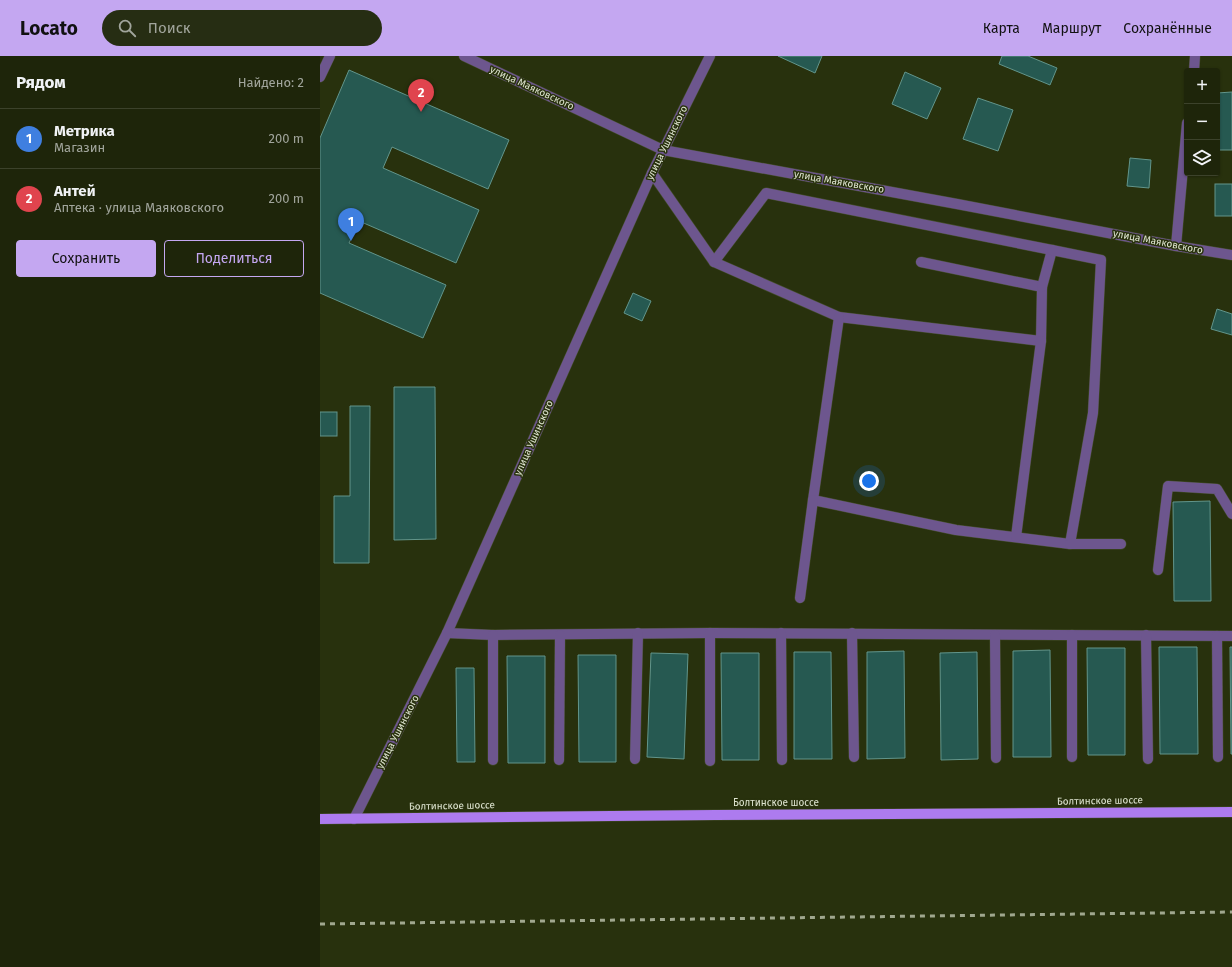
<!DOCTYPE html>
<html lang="ru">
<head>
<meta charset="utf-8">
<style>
	:root { --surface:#1e250a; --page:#262d13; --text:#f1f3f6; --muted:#a1a59c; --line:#3c422b; --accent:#c4a7f1 }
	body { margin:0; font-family:"Fira Sans",sans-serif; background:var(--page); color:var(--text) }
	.controls { position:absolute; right:12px; top:12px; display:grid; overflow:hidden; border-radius:4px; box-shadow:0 1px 3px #0004 }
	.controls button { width:36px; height:36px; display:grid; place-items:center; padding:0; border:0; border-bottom:1px solid var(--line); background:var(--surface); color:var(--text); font:20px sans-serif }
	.you { position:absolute; left:549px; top:425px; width:14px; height:14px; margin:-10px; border:3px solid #fff; border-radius:50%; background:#1a73e8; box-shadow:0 0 0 6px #1a73e833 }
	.badge { display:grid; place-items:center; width:26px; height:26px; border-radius:50%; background:var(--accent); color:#fff; font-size:13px; font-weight:700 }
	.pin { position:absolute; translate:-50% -33px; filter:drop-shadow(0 1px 2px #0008) }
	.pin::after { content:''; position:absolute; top:21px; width:14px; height:12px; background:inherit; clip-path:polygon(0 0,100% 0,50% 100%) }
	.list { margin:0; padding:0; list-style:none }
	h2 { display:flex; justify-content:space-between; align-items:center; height:52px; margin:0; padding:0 16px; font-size:17px }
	h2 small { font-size:13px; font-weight:400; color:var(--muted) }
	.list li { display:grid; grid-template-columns:26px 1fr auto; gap:12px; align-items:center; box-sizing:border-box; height:60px; padding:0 16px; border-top:1px solid var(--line) }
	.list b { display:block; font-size:15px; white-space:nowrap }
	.list p { margin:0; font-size:13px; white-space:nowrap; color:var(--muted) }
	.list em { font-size:13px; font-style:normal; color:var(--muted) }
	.actions { display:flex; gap:8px; padding:12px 16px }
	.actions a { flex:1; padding:9px 0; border:1px solid var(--accent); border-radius:4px; text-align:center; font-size:14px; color:var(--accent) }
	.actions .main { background:var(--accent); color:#111 }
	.icon { flex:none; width:22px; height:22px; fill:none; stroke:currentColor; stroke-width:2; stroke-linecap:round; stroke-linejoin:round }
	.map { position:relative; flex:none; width:912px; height:911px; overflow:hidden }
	header { display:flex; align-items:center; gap:24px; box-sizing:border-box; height:56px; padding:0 20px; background:var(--accent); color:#111 }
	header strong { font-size:19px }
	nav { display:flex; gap:22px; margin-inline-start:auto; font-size:14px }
	.search { width:280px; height:36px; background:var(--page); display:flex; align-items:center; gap:10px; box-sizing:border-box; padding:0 14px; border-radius:22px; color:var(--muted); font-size:15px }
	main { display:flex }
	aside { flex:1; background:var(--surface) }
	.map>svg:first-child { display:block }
	.building { fill:#265951; stroke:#62958b }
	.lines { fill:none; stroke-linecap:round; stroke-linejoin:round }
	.service-casing { stroke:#454e2c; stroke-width:11 }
	.minor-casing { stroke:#454e2c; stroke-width:11 }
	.tertiary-casing { stroke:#454e2c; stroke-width:11 }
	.primary-casing { stroke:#454e2c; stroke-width:11 }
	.service { stroke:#6d568e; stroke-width:10 }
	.minor { stroke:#6d568e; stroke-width:10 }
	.tertiary { stroke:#6d568e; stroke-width:10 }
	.primary { stroke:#ad7bef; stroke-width:10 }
	.rail { stroke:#a0a78e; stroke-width:3; stroke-dasharray:5 5; stroke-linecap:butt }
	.labels { text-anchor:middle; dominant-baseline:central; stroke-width:3; stroke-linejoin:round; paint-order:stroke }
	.street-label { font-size:10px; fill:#dee4d0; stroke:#28310d }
</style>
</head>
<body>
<header>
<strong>Locato</strong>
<div class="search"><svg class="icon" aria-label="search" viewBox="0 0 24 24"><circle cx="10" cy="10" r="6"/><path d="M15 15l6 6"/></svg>Поиск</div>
<nav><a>Карта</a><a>Маршрут</a><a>Сохранённые</a></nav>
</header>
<main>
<aside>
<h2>Рядом<small>Найдено: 2</small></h2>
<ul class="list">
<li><span class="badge" style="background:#3f7fe0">1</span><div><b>Метрика</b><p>Магазин</p></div><em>200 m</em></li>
<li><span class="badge" style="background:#e0444e">2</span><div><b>Антей</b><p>Аптека · улица Маяковского</p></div><em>200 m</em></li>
</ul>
<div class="actions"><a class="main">Сохранить</a><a>Поделиться</a></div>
</aside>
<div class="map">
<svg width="912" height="911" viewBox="0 0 912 911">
	<rect width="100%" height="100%" fill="#28310d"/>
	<!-- building -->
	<g class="building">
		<path d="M458,0H502L495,17Z"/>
		<path d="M682,0H708L737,12L730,29L679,8Z"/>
		<path d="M29,14L189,84L168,133L72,91L63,112L159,154L136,207L39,165L29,187L126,229L103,282L0,237V82Z"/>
		<path d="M585,16L621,32L607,63L572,48Z"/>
		<path d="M912,36V94H897V37Z"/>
		<path d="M658,42L693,54L678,95L643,83Z"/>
		<path d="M810,102L831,104L829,132L807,130Z"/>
		<rect x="895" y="128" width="17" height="32"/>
		<path d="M313,237L331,245L322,265L304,257Z"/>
		<path d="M897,253L912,258V279L891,273Z"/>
		<path d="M74,331H115L116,483L74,484Z"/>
		<path d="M30,350H50L49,507H14V440H30Z"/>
		<rect x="0" y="356" width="17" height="24"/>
		<path d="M890,445L891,545H854L853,446Z"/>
		<path d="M839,591H877L878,698H840Z"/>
		<path d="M910,591H912V698H911Z"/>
		<path d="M767,592H805V699H768Z"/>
		<path d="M730,594L731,701H693V595Z"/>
		<path d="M584,595L585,702L547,703V596Z"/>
		<path d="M474,596H511L512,703H474Z"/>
		<path d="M657,596L658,703L621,704L620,597Z"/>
		<path d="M331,597L368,598L364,703L327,701Z"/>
		<path d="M401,597H439V704H402Z"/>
		<path d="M258,599H296V706H259Z"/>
		<path d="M187,600H225V707H188Z"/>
		<path d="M136,612H154L155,706H137Z"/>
	</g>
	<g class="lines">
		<!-- service casing -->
		<g class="service-casing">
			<g id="service">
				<path d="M0,21L10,0"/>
				<path d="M332,117L394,206L519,261L721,285L722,231L601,206"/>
				<path d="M394,206L446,137L732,194L722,231"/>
				<path d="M519,261L493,444L636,474L750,488L773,357L781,204L732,194"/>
				<path d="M696,481L721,285"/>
				<path d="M750,488H801"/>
				<path d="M838,514L848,430L897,433L912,458"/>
				<path d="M480,542L493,444"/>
				<path d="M127,577L173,579L390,577L912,580"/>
				<path d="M461,577L462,704"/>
				<path d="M532,577L534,701"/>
				<path d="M173,579V704"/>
				<path d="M675,579L676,702"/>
				<path d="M826,579L828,703"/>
				<path d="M897,580L898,701"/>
				<path d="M752,701V579"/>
				<path d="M315,703L318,577"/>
				<path d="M239,704L240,579"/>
				<path d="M390,705V577"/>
			</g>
		</g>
		<!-- minor casing -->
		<g class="minor-casing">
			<g id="minor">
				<path d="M874,15L875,0"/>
				<path d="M343,94L637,148L856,190L912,199"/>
				<path d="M856,190L867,67"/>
				<path d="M34,763L127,577L332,117L390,0"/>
			</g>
		</g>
		<!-- tertiary casing -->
		<g class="tertiary-casing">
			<path id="tertiary" d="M144,0L343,94"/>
		</g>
		<!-- primary casing -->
		<g class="primary-casing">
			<path id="primary" d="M0,763L395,759L912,756"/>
		</g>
		<!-- service -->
		<use href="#service" class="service"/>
		<!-- minor -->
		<use href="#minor" class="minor"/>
		<!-- tertiary -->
		<use href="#tertiary" class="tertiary"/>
		<!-- primary -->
		<use href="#primary" class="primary"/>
		<!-- rail -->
		<path class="rail" d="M0,868L912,856"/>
	</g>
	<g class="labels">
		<!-- street labels -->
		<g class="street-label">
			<text transform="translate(212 32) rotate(25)">улица Маяковского</text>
			<text transform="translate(347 87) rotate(-64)">улица Ушинского</text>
			<text transform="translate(519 126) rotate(10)">улица Маяковского</text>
			<text transform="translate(838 186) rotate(11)">улица Маяковского</text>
			<text transform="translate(214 382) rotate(-66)">улица Ушинского</text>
			<text transform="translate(78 676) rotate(-63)">улица Ушинского</text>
			<text transform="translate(780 745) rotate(-1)">Болтинское шоссе</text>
			<text x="456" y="747">Болтинское шоссе</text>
			<text transform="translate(132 750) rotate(-1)">Болтинское шоссе</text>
		</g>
	</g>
</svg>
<div class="controls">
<button>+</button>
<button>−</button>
<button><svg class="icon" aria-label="layers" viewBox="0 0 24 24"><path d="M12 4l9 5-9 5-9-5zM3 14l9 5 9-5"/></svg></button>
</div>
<div class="you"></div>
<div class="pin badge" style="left:31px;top:185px;background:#3f7fe0">1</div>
<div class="pin badge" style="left:101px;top:56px;background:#e0444e">2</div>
</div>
</main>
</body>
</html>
